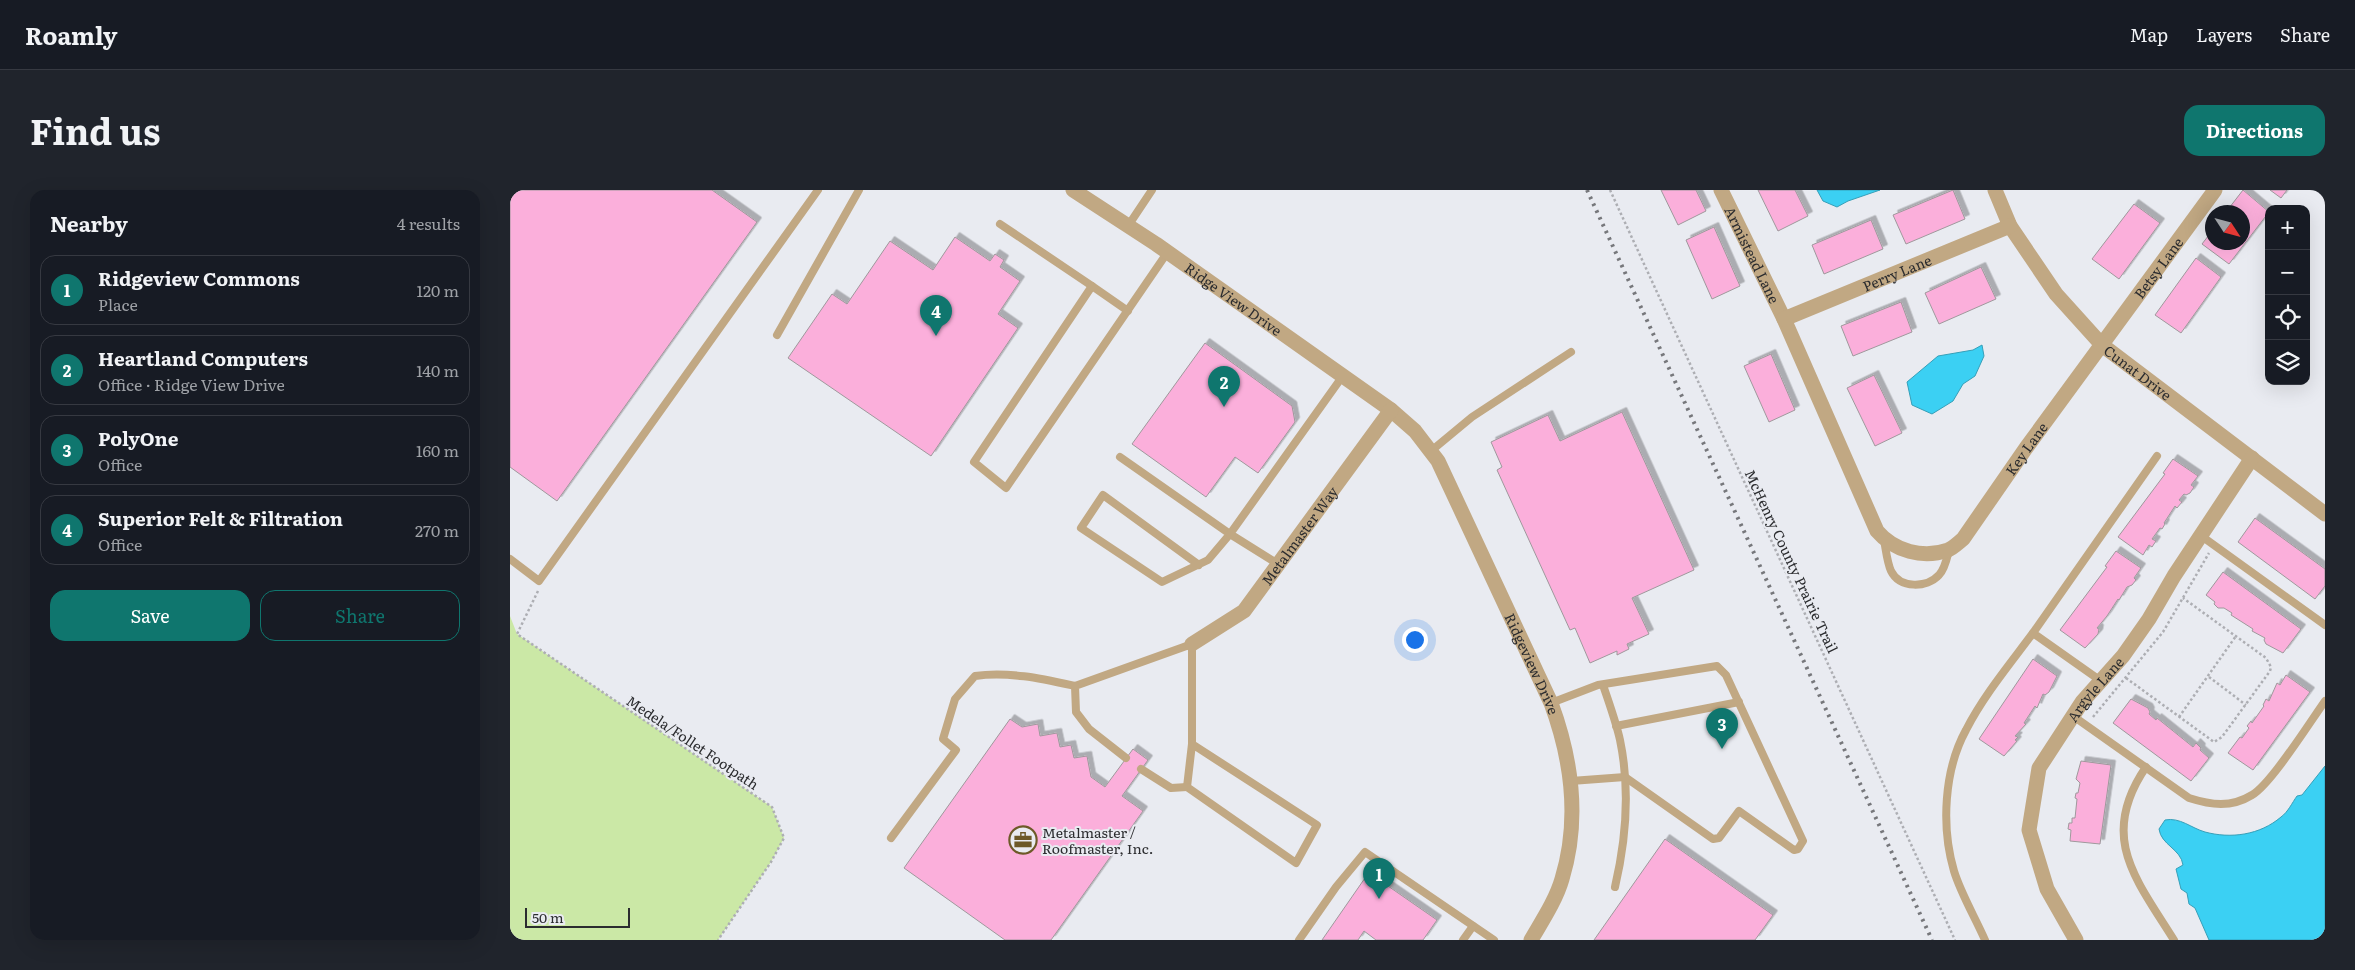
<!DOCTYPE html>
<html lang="en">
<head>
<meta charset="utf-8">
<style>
	:root { --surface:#171b24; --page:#20242c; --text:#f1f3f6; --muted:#9ea1a6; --line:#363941; --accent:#0f766e }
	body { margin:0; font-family:Literata,serif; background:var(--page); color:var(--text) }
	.controls { position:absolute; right:15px; top:15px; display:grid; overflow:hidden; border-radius:10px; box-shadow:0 5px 20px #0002 }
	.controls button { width:45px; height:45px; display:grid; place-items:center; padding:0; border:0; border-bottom:1px solid var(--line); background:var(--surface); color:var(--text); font:25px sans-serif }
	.compass { position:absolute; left:1695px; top:15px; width:45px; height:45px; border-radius:50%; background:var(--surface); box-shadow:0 5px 20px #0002; rotate:126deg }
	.scale { position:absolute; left:15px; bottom:12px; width:105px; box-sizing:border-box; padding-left:5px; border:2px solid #2b2c2f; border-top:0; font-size:14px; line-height:18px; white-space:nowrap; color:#2b2c2f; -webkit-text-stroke:4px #e9ebf1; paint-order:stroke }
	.you { position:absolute; left:904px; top:449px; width:18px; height:18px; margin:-12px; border:4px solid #fff; border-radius:50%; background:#1a73e8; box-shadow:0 0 0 8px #1a73e833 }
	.badge { display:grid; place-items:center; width:32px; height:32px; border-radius:50%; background:var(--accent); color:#fff; font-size:16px; font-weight:700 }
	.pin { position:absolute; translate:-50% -41px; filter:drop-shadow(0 1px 2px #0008) }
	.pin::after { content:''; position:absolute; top:26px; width:18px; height:15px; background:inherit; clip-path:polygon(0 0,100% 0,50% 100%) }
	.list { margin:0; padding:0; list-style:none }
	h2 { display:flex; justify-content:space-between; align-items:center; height:65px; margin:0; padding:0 20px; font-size:21px }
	h2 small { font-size:16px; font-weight:400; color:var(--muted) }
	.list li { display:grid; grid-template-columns:32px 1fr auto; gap:15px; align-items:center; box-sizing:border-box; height:70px; margin:0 10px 10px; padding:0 10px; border:1px solid var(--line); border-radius:15px }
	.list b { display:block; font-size:19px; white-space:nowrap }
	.list p { margin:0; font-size:16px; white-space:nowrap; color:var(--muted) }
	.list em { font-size:16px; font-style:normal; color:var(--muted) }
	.actions { display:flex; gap:10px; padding:15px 20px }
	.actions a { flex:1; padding:11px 0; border:1px solid var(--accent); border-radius:15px; text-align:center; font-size:18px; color:var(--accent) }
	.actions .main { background:var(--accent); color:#fff }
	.icon { flex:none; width:28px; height:28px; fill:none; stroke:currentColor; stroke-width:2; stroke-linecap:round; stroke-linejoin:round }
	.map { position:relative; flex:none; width:1815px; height:750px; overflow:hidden; border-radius:15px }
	header { display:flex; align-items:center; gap:30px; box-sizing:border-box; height:70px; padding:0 25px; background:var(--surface); border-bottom:1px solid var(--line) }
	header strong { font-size:24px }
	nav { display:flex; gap:28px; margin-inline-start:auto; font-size:18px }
	.intro { display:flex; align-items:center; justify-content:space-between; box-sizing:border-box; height:120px; padding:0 30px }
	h1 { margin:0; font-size:35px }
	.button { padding:12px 22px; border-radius:15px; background:var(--accent); color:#fff; font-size:18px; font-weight:700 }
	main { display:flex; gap:30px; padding:0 30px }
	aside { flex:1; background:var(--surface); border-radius:15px; box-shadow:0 5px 20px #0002 }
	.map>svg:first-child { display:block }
	.green { fill:#cbe8a6 }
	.water { fill:#3bd0f3; stroke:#369fb8 }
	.building { fill:#fbafdb; stroke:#9f989c; filter:url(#shadow) }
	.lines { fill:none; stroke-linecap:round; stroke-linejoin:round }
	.path { stroke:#adaeb3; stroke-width:2.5; stroke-dasharray:2.5 2.5; stroke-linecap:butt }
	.service { stroke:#c1a883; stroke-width:8 }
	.minor { stroke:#c1a883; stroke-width:15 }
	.rail { stroke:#76777b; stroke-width:4; stroke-dasharray:2.5 5; stroke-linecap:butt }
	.labels { text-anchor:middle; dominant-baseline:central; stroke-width:4; stroke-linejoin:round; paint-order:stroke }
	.street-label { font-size:14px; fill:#2b2c2f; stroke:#e9ebf1 }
	.poi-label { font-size:14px; fill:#2b2c2f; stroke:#e9ebf1; text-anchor:start }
</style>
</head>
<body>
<header>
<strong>Roamly</strong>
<nav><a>Map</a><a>Layers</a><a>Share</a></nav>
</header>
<div class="intro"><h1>Find us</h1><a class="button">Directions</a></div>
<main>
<aside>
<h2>Nearby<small>4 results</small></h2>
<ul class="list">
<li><span class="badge">1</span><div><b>Ridgeview Commons</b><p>Place</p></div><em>120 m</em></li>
<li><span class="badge">2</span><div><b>Heartland Computers</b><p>Office · Ridge View Drive</p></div><em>140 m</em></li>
<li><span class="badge">3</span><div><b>PolyOne</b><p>Office</p></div><em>160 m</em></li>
<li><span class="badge">4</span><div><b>Superior Felt &amp; Filtration</b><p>Office</p></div><em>270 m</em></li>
</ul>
<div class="actions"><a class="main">Save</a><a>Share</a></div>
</aside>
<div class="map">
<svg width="1815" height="750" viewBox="0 0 1815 750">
	<defs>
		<filter id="shadow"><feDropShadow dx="4.5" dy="-4.5" stdDeviation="0" flood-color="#0004"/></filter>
	</defs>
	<rect width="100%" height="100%" fill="#e9ebf1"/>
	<!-- green -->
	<path class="green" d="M0,426L7,444L262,617L274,648L261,672L208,750H0Z"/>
	<!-- water -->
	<g class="water">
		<path d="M1307,0H1370L1338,11L1327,17L1313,11Z"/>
		<path d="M1472,155L1474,166L1465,186L1453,194L1443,211L1422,224L1402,215L1397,192L1428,166L1463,160Z"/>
		<path d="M1815,576V750H1699L1685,718L1679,714L1677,703L1671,699L1666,679L1673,675C1671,659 1651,655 1649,639L1655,630C1670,627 1681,638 1695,642C1721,649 1750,645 1771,627C1778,622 1782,613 1787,606L1792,605Z"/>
	</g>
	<!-- building -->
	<g class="building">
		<path d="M0,0H202L247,32L47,311L0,277Z"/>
		<path d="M1151,0H1186L1196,21L1168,35Z"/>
		<path d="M1248,0H1285L1298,26L1268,41Z"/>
		<path d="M1443,0L1455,29L1396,54L1383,25Z"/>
		<path d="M1733,0L1759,22L1719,74L1692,54L1702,41V52H1732V22H1716Z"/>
		<path d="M1760,0H1777L1771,8Z"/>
		<path d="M1624,14L1650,33L1609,89L1582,69Z"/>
		<path d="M1361,30L1373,59L1314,84L1302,55Z"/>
		<path d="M1204,37L1230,96L1202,109L1176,50Z"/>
		<path d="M445,47L480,71L485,64L494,70L490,77L510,91L488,124L508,138L421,266L278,168L322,104L337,114L380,51L423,80Z"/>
		<path d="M1686,68L1711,87L1671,143L1645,125Z"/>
		<path d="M1471,77L1486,109L1429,134L1415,103Z"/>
		<path d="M1391,112L1402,142L1343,166L1331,136Z"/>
		<path d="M695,153L782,216L785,232L748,283L725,267L696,307L622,254Z"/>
		<path d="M1261,164L1285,220L1259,232L1234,176Z"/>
		<path d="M1364,185L1392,243L1365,256L1337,198Z"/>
		<path d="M1112,222L1184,380L1122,408L1139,444L1117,454L1119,459L1107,465V461L1080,473L1065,438L1060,440L987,280L992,277L981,252L1038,225L1050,251Z"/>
		<path d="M1663,269L1688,286L1681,295L1684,297L1680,303L1676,305L1674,304L1669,310L1672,312L1667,318L1665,316L1654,333L1655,334L1652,339L1650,338L1642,349L1646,351L1642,357L1639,355L1633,365L1608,347L1655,284L1653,283Z"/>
		<path d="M1745,328L1815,379V396L1805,409L1728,352Z"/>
		<path d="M1606,361L1631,378L1624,388L1626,390L1622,395L1617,397L1609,410L1608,409L1597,426L1587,438L1589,439L1588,444L1575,458L1550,440L1597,377L1595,376Z"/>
		<path d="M1713,382L1791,439L1773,463L1756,454L1754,450L1755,448L1742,441L1743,439L1721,425L1722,423L1714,418H1708L1704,414L1705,412L1696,405Z"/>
		<path d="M1523,469L1547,486L1539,502L1535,505L1533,504L1527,518L1525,516L1514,533L1516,534L1505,546L1508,547L1505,550L1507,551L1494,566L1469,549Z"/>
		<path d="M1776,485L1800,502L1743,580L1718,563L1730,547L1732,548L1739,538L1737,536L1741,531L1742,533L1754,516L1753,515L1756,509L1759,511L1767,493L1770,495Z"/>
		<path d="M1621,509L1638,518L1640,522L1639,524L1646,530L1647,528L1683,557L1686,553L1691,558L1690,560L1699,568L1681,591L1603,533Z"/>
		<path d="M500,529L512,537L528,534L530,546L547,543L550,557L561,555L564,568L577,566L581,587L595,597L623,559L638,570L612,606L633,621L541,750H495L394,678Z"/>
		<path d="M1571,571L1601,575L1590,654L1560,651L1561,640L1558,639L1559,633H1562V628H1565L1567,609L1565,608L1566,603H1568L1570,593L1566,589Z"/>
		<path d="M1155,649L1263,725L1245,750H1084Z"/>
		<path d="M865,687L927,730L913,750H866L854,741L848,750H812L855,688Z"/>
	</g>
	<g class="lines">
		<!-- path -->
		<g class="path">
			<path d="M1100,0L1445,750"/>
			<path d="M28,401L7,444L262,617L274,648L261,672L208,750"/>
			<path d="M1699,487L1736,515"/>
			<path d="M1616,488L1704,552L1712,547L1760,481L1761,477L1756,468L1673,408"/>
			<path d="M1583,527L1653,442L1699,363"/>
			<path d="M1669,527L1726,446"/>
		</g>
		<!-- service -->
		<g class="service">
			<path d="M490,34L582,96"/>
			<path d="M618,36L642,0"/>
			<path d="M618,121L582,96L464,272L496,298L657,63"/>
			<path d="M267,145L349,0"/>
			<path d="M921,261L962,227L1061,162"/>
			<path d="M610,267L720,344L698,370L652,392L571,338L593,305L689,375"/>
			<path d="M1690,345L1815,435"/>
			<path d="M1374,350C1376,360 1377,372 1381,381C1390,399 1417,398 1429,385C1435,379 1437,368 1439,360"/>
			<path d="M0,369L29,391L308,0"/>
			<path d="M768,374L720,344L832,187"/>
			<path d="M1591,491L1523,443L1647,266"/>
			<path d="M1093,495C1099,513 1106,532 1110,550C1120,598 1116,650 1105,697"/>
			<path d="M1041,513L1088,495L1207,476L1216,485L1293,651L1288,659L1284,660L1229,621L1209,648L1203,649L1115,587L1061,591"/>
			<path d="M1563,526L1679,608C1701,615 1721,618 1742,605C1761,594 1800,532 1815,511"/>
			<path d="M1106,536L1229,512"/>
			<path d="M616,568L579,539L566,522L565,496L682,454V554L807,635L786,673L677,597L682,554"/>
			<path d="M1636,577C1588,647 1626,689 1664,750"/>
			<path d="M631,579L661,598L677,597"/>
			<path d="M381,648L446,560L433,549L445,509L465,486C498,481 533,489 565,496"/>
			<path d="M789,750L826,697L855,662L984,750"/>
			<path d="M953,750L963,736"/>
			<path d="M1475,750C1465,727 1451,704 1444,681C1431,637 1434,580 1456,540C1474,505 1500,474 1523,443"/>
		</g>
		<!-- minor -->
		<g class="minor">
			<path id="s1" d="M563,0L646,54L881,220L905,241L928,271L1041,513C1062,570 1070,630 1052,689C1046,710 1032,731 1021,750"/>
			<path id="s2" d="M1211,0L1274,129L1367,341C1384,361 1413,369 1438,360C1443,358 1448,353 1453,349L1516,258L1705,0"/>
			<path id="s3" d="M1485,0L1500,36L1546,104L1592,155L1815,324"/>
			<path id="s4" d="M1274,129L1500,36"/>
			<path id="s5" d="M682,454L734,421L881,220"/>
			<path id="s6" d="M1566,750L1537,699L1519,640L1529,578L1572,512L1613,466L1639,429L1664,386L1742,268"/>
		</g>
		<!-- rail -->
		<path class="rail" d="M1077,0L1422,750"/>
	</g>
	<!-- icons -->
	<defs>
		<g id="office-ring" transform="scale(1.4375)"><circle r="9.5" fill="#e9ebf1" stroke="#6d5928" stroke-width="1.5"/><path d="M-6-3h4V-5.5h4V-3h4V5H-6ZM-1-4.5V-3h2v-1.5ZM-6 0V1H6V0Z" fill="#6d5928"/></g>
	</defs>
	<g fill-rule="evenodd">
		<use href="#office-ring" x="513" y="650"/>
	</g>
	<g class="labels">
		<!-- street labels -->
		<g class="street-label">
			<text stroke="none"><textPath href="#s2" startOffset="72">Armistead Lane</textPath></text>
			<text stroke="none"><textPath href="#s2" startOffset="806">Betsy Lane</textPath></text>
			<text stroke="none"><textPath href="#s4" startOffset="122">Perry Lane</textPath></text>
			<text stroke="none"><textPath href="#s1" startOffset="194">Ridge View Drive</textPath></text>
			<text stroke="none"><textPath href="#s3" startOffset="235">Cunat Drive</textPath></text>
			<text stroke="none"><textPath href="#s2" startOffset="582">Key Lane</textPath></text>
			<text stroke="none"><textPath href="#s5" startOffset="155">Metalmaster Way</textPath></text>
			<text transform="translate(1282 371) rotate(65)">McHenry County Prairie Trail</text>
			<text stroke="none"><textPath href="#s1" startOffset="680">Ridgeview Drive</textPath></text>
			<text stroke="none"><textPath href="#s6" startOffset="280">Argyle Lane</textPath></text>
			<text transform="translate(183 552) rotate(34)">Medela/Follet Footpath</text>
		</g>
		<!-- poi labels -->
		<g class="poi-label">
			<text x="532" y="642">Metalmaster /<tspan x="532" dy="16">Roofmaster, Inc.</tspan></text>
		</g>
	</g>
</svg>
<div class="controls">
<button>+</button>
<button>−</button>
<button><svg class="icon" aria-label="locate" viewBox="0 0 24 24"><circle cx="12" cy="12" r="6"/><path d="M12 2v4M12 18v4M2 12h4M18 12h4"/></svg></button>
<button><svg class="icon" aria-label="layers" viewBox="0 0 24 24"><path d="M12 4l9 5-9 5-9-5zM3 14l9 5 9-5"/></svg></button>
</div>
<svg class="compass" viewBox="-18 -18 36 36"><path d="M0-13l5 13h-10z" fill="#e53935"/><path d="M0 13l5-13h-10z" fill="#9ea1a6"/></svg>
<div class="scale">50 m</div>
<div class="you"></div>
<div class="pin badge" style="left:869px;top:709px">1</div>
<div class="pin badge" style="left:714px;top:217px">2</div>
<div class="pin badge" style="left:1212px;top:559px">3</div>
<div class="pin badge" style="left:426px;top:146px">4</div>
</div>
</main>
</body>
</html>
